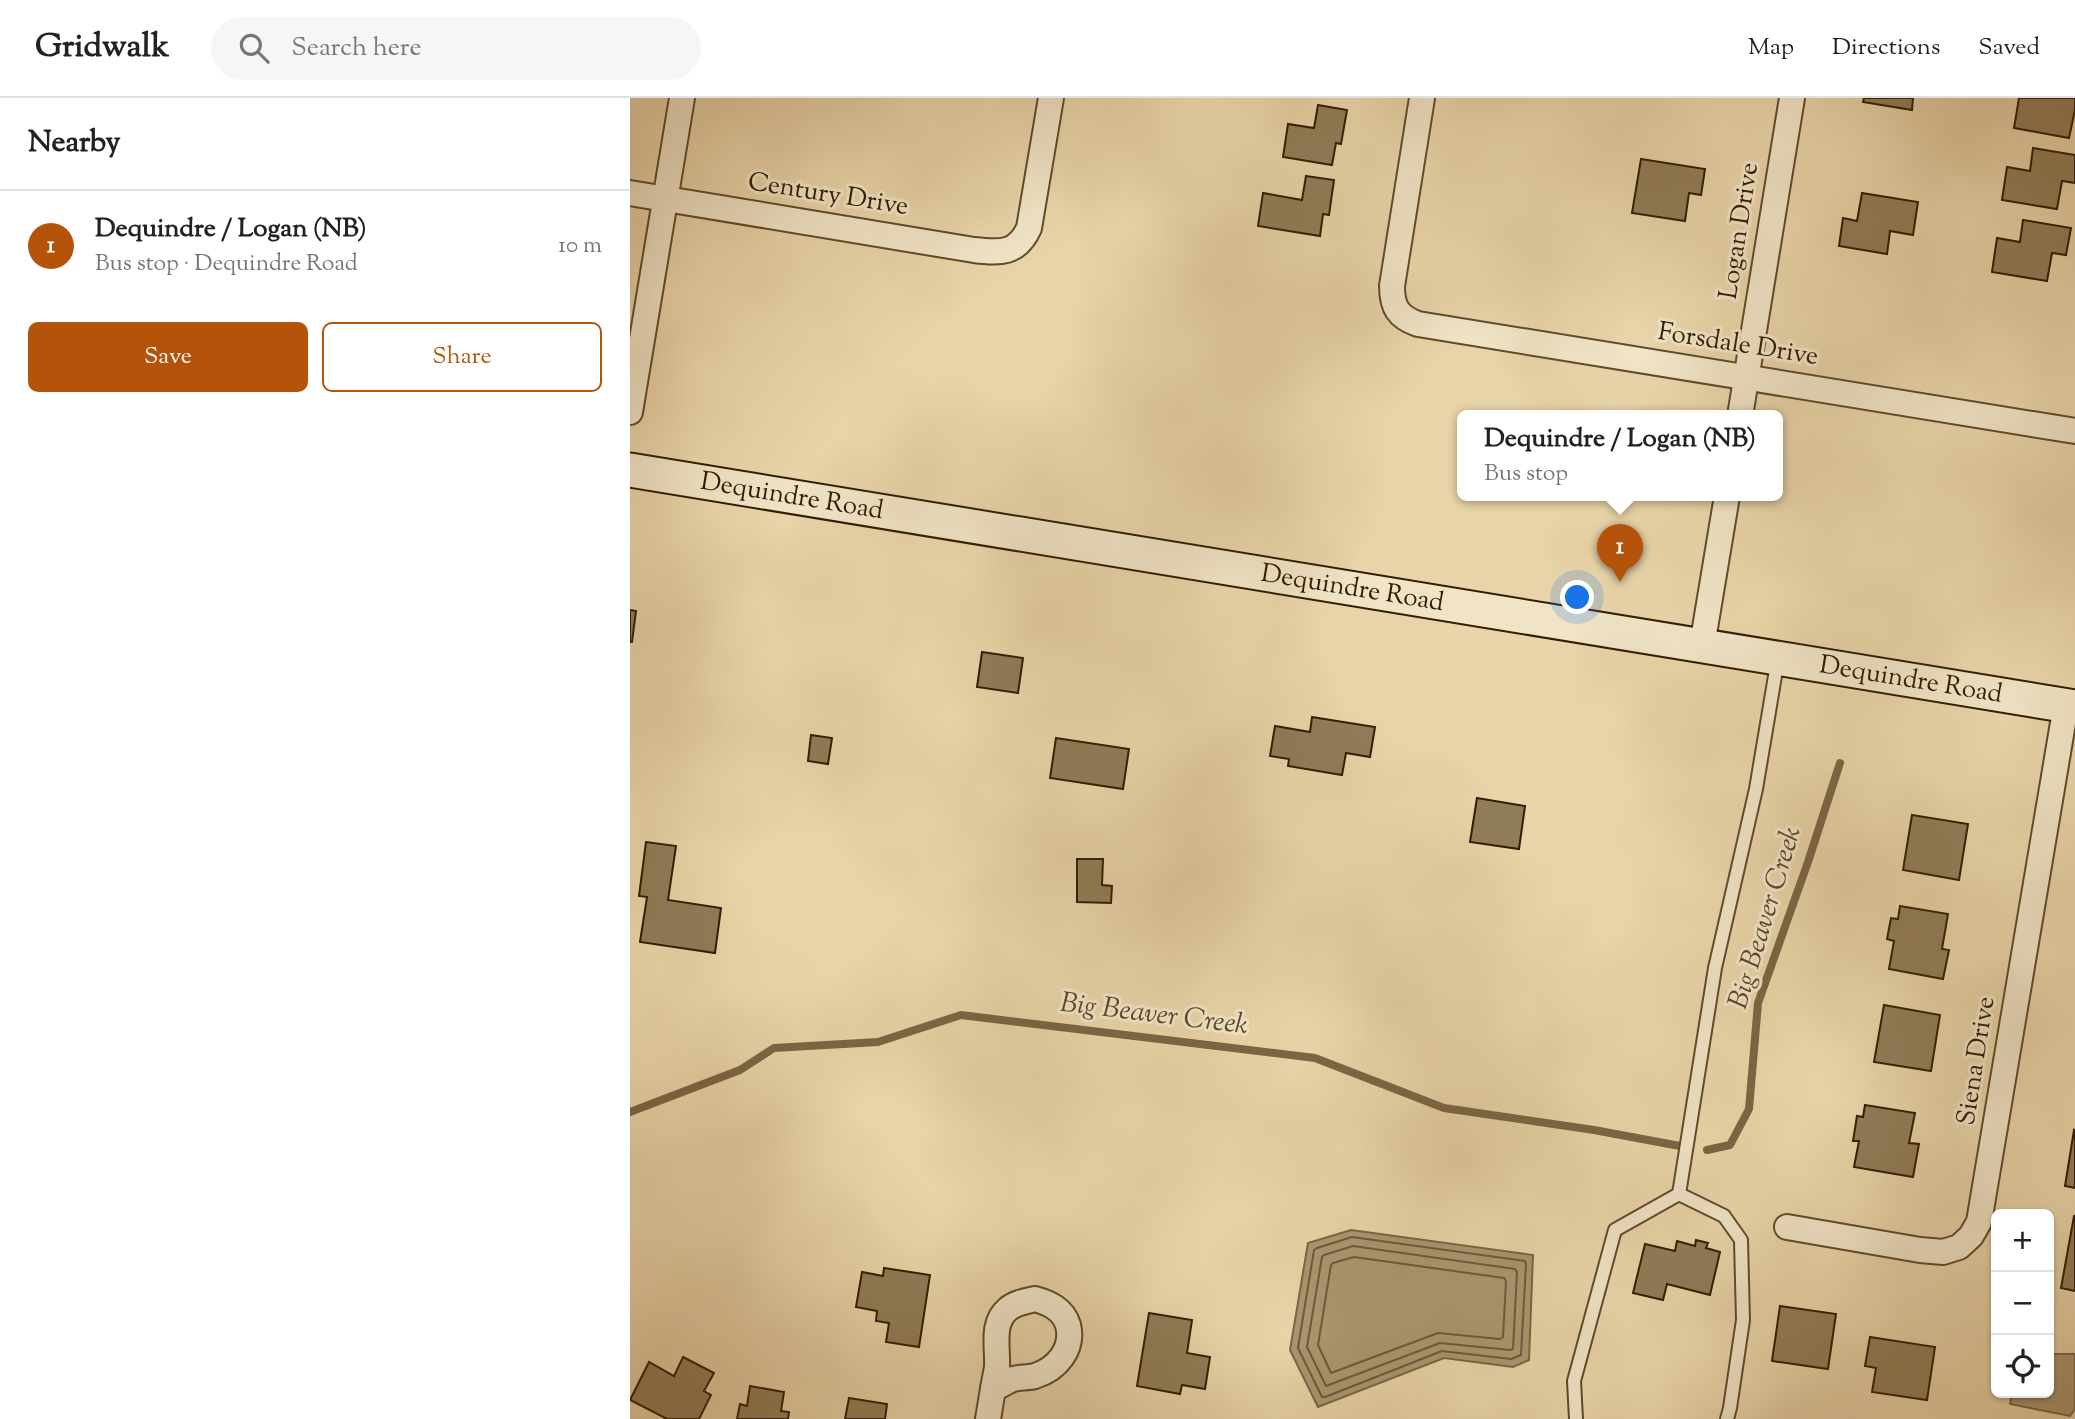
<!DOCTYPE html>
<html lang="en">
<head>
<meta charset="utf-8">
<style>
	:root { --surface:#fff; --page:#f6f6f6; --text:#222; --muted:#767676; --line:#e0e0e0; --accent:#b45309 }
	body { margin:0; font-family:"Sorts Mill Goudy",serif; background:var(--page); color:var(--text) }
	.controls { position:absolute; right:21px; bottom:21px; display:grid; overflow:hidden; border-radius:10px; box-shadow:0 2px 5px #0004 }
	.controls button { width:63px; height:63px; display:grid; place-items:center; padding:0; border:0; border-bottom:2px solid var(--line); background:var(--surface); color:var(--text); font:35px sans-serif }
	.you { position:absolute; left:948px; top:500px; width:24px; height:24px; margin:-18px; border:5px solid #fff; border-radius:50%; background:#1a73e8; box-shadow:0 0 0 10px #1a73e833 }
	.badge { display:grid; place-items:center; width:46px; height:46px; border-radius:50%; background:var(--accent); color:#fff; font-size:23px; font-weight:700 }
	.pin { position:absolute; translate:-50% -58px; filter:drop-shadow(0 2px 4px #0008) }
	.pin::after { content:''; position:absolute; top:37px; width:24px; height:21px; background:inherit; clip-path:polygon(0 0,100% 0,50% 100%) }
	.popup { position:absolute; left:827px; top:312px; width:326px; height:91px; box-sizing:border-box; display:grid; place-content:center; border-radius:10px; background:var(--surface); filter:drop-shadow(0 2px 5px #0005); font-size:23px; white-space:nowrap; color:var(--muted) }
	.popup b { font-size:26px; color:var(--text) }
	.popup::after { content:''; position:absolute; left:50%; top:100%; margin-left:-14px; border:14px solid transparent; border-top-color:var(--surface) }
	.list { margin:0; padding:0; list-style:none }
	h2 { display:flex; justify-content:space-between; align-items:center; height:91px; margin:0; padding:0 28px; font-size:30px }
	h2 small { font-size:23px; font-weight:400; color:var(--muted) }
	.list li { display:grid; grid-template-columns:46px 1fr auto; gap:21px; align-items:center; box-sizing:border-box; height:112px; padding:0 28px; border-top:2px solid var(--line) }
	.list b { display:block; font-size:26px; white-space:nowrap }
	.list p { margin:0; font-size:23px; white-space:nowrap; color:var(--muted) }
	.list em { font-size:23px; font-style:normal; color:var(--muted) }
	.actions { display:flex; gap:14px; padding:21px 28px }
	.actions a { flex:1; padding:16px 0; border:2px solid var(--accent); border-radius:10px; text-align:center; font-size:24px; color:var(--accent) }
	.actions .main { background:var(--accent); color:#fff }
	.icon { flex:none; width:38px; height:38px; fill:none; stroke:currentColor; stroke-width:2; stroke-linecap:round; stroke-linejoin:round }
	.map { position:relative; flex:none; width:1445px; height:1321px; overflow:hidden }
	header { display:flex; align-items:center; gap:42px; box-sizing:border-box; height:98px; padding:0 35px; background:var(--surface); border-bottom:2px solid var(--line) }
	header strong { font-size:33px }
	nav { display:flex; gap:38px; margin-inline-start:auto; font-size:24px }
	.search { width:490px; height:63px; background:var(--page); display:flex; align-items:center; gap:18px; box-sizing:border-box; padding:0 24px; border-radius:38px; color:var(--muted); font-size:26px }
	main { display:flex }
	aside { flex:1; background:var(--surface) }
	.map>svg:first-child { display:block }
	.water { fill:#aa9670; stroke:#7a6644; stroke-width:2 }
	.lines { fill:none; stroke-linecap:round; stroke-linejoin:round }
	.shore { stroke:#6e5a39; stroke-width:2 }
	.stream { stroke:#7a6644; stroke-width:8 }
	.building { fill:#907c58; stroke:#311d02; stroke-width:2 }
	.lane-casing { stroke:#5f4b2c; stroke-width:16 }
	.street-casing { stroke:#5f4b2c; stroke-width:28 }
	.secondary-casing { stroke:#311d02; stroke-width:37 }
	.lane { stroke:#f0e3c6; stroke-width:12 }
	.street { stroke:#f0e3c6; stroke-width:24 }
	.secondary { stroke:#f0e3c6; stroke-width:33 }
	.labels { text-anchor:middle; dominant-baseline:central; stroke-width:6; stroke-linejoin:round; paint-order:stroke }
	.street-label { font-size:26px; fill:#311d02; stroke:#f0e3c6 }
	.water-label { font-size:28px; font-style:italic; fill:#5b4728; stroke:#f0e3c6 }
</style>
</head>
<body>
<header>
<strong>Gridwalk</strong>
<div class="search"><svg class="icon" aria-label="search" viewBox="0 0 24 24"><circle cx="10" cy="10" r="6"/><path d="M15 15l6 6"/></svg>Search here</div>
<nav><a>Map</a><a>Directions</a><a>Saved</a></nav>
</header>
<main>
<aside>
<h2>Nearby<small></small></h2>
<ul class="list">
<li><span class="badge">1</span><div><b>Dequindre / Logan (NB)</b><p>Bus stop · Dequindre Road</p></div><em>10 m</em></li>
</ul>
<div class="actions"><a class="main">Save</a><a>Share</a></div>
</aside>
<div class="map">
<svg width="1445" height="1321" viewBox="0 0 1445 1321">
	<rect width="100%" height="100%" fill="#e8d4a8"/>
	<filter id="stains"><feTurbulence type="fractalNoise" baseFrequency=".00286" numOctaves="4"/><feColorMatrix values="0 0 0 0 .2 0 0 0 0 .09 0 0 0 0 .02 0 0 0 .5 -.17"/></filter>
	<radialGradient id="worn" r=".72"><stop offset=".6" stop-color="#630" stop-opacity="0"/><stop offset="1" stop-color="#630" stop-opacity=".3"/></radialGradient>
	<!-- water -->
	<g class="water">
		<path d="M721,1132L903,1157L899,1262L883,1269L814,1260L688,1309L660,1252L678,1145Z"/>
		<path d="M1419,1256H1445V1311L1440,1318L1380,1306L1382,1295H1419Z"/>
	</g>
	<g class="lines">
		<!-- shore -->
		<g class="shore">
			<path d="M722,1139L895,1163L896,1166L891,1257L881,1261L812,1253L695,1299H692L668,1250L684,1152L687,1150Z"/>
			<path d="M723,1148L885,1171L887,1174L883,1251L880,1252L810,1245L696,1288L677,1249L692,1159L694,1157Z"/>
			<path d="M724,1159L874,1180L876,1183L873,1239L870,1241L808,1235L701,1275L688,1247L701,1167L703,1165Z"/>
		</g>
		<!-- stream -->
		<g class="stream">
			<path d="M0,1014L110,972L144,950L248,944L331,917L685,960L814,1010L964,1032L1050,1048"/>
			<path d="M1077,1052L1100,1047L1119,1011L1128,905L1178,764L1210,665"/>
		</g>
	</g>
	<!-- building -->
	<g class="building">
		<path d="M1234,0H1283L1282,12L1233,4Z"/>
		<path d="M1389,0H1445V12L1439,40L1384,30Z"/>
		<path d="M688,7L717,12L711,46L706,45L702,67L653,59L658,26L684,30Z"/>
		<path d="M1403,50L1445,57V85L1432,83L1427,111L1372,102L1377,69L1400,73Z"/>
		<path d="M1011,61L1075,71L1071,97L1059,95L1055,123L1002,115Z"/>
		<path d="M676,78L704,82L699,117L693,116L690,138L628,128L633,95L672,102Z"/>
		<path d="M1232,95L1288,104L1283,137L1260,133L1257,156L1209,148L1213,120L1227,123Z"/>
		<path d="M1393,122L1441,130L1436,157L1422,155L1417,183L1362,174L1367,140L1390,144Z"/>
		<path d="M0,512L6,513L2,544H0Z"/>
		<path d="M352,554L393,560L388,595L347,589Z"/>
		<path d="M682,619L745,629L740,659L716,655L712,677L658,668L659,661L640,658L645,628L680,634Z"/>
		<path d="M181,637L202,640L198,666L178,663Z"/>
		<path d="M426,640L499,651L493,691L420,680Z"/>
		<path d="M847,700L895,708L889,751L840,744Z"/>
		<path d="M1282,717L1338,726L1329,782L1273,772Z"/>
		<path d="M16,744L46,748L38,802L91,810L85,855L10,844L17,799L9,798Z"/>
		<path d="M447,761H473L472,787L482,788L481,805L447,804Z"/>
		<path d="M1270,808L1318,816L1312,851L1319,852L1313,881L1259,871L1264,843L1257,841L1261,820L1268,821Z"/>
		<path d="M1254,907L1310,917L1301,973L1244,964Z"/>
		<path d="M1235,1007L1285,1015L1279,1045L1289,1046L1283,1079L1224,1069L1229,1043H1223L1227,1018L1233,1019Z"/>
		<path d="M1444,1032L1445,1033V1090L1435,1088Z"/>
		<path d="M1444,1118H1445V1193L1431,1190Z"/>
		<path d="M1066,1142L1078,1145L1076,1150L1090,1154L1080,1197L1037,1186L1033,1202L1003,1195L1015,1146L1045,1153L1047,1143L1065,1148Z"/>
		<path d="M254,1170L300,1177L289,1249L256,1244L259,1225L246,1223L247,1213L226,1209L232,1174L253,1178Z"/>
		<path d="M1150,1208L1206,1216L1198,1271L1142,1263Z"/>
		<path d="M519,1215L562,1222L557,1255L580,1259L575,1291L552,1287L550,1296L507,1288Z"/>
		<path d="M1240,1239L1305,1249L1297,1302L1242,1294L1246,1270L1235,1268Z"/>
		<path d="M53,1259L84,1275L74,1293L81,1297L69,1321H37L0,1302L19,1264L44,1278Z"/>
		<path d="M120,1288L154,1294L151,1313L159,1314L158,1321H107L110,1306L117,1308Z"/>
		<path d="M219,1300L257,1306L255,1321H215Z"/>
	</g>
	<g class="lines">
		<!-- lane casing -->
		<g class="lane-casing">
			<g id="lane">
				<path d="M1049,1096L1085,870L1126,691L1148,560"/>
				<path d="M946,1321L944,1283L985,1132L1049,1096L1094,1118L1111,1142L1113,1222L1100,1310L1097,1321"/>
			</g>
		</g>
		<!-- street casing -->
		<g class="street-casing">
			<g id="street">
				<path d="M792,0L762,188C762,209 768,219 788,226L1445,333"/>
				<path d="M0,95L344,152C371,155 387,156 399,130L421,0"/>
				<path d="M0,314L52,0"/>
				<path d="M1110,318L1162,0"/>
				<path d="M1072,548L1097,398"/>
				<path d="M1157,1129L1290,1152L1313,1154L1329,1149L1341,1138L1349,1124L1436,607"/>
				<path d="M405,1201C419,1205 433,1211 438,1227C444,1251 427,1271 405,1278C398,1280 390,1279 383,1281C377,1283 370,1288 363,1291C364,1284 366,1276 367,1269C368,1249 361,1225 378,1211C385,1205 396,1203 405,1201Z"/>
				<path d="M358,1321L363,1291"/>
			</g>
		</g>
		<!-- secondary casing -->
		<g class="secondary-casing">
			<g id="secondary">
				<path id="s1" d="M0,372L1445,609"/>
			</g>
		</g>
		<!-- lane -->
		<use href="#lane" class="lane"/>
		<!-- street -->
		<use href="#street" class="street"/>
		<!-- secondary -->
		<use href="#secondary" class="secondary"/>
	</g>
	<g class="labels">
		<!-- street labels -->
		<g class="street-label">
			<text transform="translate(198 97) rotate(9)">Century Drive</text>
			<text transform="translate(1110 133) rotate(-81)">Logan Drive</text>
			<text transform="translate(1108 247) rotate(9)">Forsdale Drive</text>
			<text stroke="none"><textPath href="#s1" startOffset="164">Dequindre Road</textPath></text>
			<text stroke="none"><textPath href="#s1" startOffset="732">Dequindre Road</textPath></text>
			<text stroke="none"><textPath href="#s1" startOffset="1298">Dequindre Road</textPath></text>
			<text transform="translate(1347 963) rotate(-81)">Siena Drive</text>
		</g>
		<!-- water labels -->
		<g class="water-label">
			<text transform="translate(1136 820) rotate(-73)">Big Beaver Creek</text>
			<text transform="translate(524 917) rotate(7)">Big Beaver Creek</text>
		</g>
	</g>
	<rect width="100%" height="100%" filter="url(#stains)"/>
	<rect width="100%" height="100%" fill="url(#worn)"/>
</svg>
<div class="controls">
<button>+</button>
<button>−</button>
<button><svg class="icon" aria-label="locate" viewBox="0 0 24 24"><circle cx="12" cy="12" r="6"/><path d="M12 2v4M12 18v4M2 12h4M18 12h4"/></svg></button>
</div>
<div class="you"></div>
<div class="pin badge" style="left:990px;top:484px">1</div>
<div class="popup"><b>Dequindre / Logan (NB)</b>Bus stop</div>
</div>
</main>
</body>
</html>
